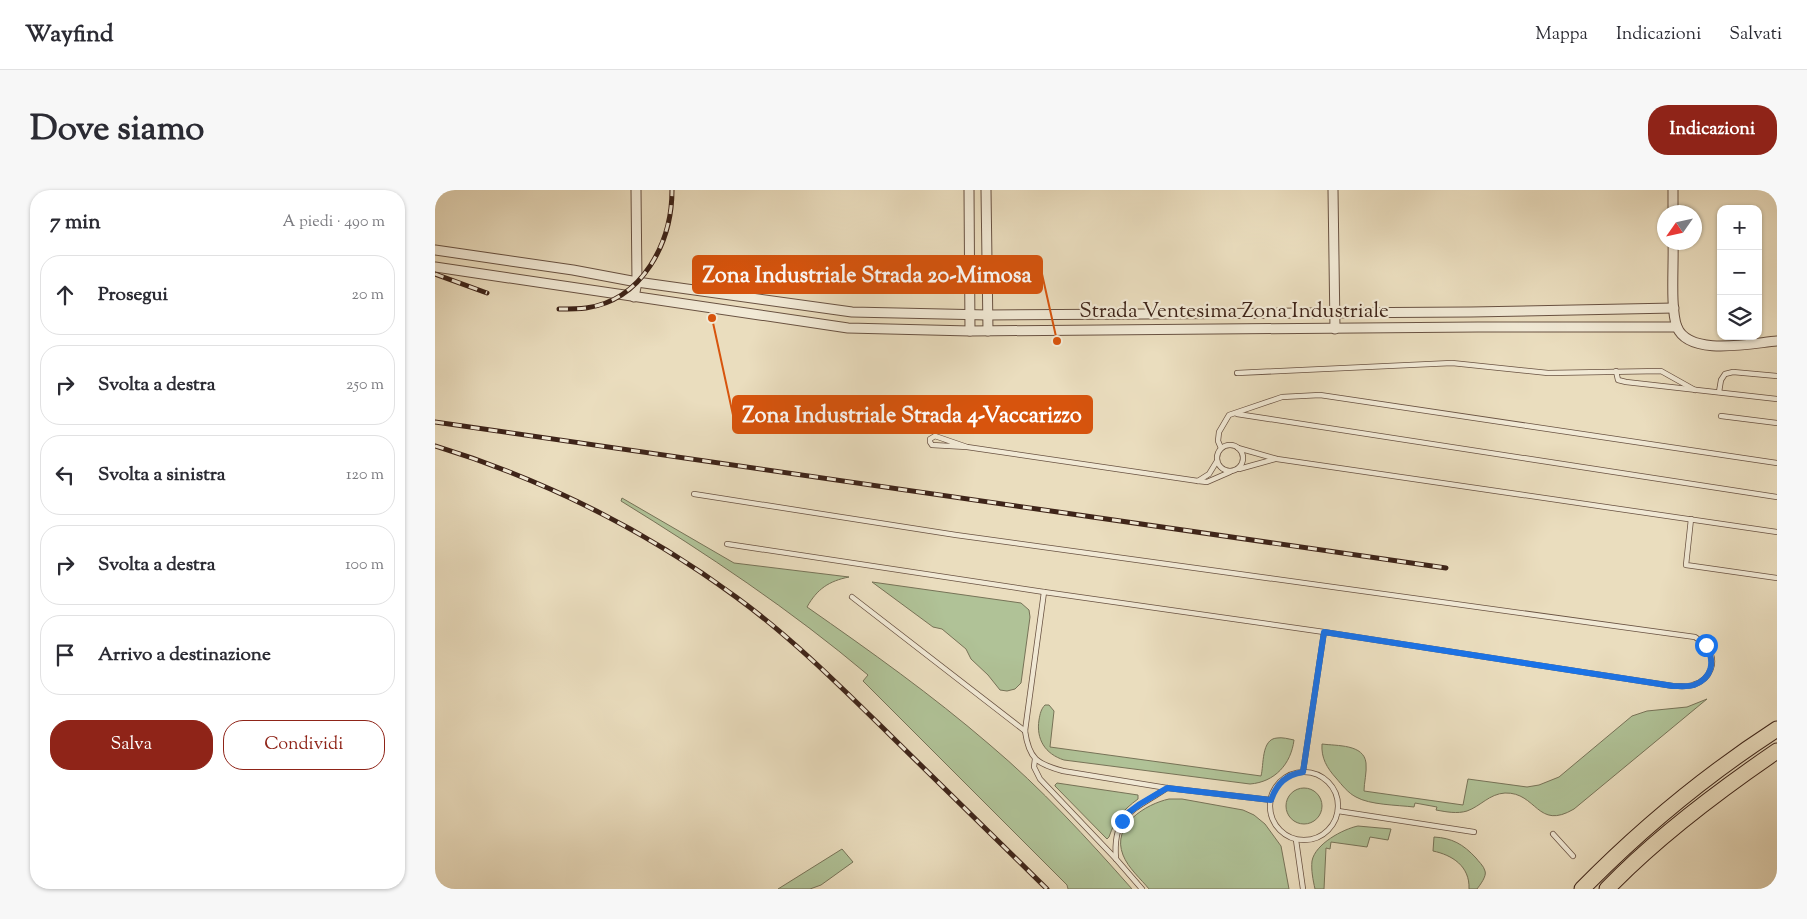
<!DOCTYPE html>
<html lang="it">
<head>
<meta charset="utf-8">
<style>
	:root { --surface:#fff; --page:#f7f7f7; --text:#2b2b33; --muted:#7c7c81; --line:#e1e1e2; --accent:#8f2418 }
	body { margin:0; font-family:"Sorts Mill Goudy",serif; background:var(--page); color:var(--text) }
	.controls { position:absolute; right:15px; top:15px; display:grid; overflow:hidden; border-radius:10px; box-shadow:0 1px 4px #0004 }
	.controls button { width:45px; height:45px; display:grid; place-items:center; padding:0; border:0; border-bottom:1px solid var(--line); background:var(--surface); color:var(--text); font:25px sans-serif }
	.compass { position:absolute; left:1222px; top:15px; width:45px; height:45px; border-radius:50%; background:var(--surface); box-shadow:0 1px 4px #0004; rotate:236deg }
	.stop { position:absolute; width:15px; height:15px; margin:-11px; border:4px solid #1a73e8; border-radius:50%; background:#fff }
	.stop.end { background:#1a73e8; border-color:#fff; box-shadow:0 1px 5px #0008 }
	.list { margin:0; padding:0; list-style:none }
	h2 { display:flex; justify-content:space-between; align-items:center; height:65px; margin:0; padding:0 20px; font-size:21px }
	h2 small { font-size:16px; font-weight:400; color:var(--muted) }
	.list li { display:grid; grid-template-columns:32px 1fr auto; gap:15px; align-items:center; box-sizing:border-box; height:80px; margin:0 10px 10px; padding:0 10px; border:1px solid var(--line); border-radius:20px }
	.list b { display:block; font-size:19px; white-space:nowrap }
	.list em { font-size:16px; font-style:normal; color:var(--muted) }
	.actions { display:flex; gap:10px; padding:15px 20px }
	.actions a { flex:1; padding:11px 0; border:1px solid var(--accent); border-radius:20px; text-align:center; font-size:18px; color:var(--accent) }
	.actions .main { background:var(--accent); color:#fff }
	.icon { flex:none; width:28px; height:28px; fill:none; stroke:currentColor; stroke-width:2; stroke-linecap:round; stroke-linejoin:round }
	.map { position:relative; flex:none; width:1342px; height:699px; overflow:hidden; border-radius:20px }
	header { display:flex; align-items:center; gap:30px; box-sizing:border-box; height:70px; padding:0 25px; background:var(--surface); border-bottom:1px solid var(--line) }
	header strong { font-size:24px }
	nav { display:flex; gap:28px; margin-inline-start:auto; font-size:18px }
	.intro { display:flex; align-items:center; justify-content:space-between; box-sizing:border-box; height:120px; padding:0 30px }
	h1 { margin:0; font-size:35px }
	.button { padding:12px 22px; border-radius:20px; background:var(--accent); color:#fff; font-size:18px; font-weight:700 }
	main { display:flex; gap:30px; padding:0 30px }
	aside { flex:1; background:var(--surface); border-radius:20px; box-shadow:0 1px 4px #0004 }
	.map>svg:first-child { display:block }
	.green { fill:#b0c297; stroke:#777358 }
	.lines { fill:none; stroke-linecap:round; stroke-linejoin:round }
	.lane-casing { stroke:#695242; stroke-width:6 }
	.street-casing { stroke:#695242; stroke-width:11 }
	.highway-casing { stroke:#3e2419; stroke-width:17 }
	.lane { stroke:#f1e9d5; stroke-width:4.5 }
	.street { stroke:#f1e9d5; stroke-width:9 }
	.highway { stroke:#eaddbe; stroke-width:15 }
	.rail-casing { stroke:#3e2419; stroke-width:5 }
	.rail { stroke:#f1e9d5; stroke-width:3; stroke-dasharray:9; stroke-linecap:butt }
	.route { stroke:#1a73e8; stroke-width:6 }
	.labels { text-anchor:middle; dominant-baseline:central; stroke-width:4.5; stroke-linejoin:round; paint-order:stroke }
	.street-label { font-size:21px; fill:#3e2419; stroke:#f1e9d5 }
	.leader { fill:none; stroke:#d7540d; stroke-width:2 }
	.callout-dot { fill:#d7540d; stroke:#f1e9d5; stroke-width:2 }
	.callout { fill:#d7540d; stroke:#d7540d; stroke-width:2 }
	.callout-label { font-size:22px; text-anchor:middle; font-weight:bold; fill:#fff }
</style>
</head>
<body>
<header>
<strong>Wayfind</strong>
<nav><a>Mappa</a><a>Indicazioni</a><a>Salvati</a></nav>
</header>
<div class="intro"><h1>Dove siamo</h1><a class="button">Indicazioni</a></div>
<main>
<aside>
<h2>7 min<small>A piedi · 490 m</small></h2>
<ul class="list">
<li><svg class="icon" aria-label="ahead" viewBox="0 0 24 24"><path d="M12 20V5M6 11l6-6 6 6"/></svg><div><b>Prosegui</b></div><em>20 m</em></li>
<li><svg class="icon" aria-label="right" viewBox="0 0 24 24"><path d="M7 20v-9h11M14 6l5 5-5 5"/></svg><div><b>Svolta a destra</b></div><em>250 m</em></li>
<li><svg class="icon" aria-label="left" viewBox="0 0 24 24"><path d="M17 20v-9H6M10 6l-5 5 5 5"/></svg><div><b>Svolta a sinistra</b></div><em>120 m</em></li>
<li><svg class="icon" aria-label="right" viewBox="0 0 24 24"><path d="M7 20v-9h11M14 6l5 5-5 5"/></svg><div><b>Svolta a destra</b></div><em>100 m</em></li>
<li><svg class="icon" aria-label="arrive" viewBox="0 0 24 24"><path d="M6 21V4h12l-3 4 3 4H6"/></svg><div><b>Arrivo a destinazione</b></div></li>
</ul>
<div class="actions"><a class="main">Salva</a><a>Condividi</a></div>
</aside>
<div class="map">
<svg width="1342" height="699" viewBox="0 0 1342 699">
	<rect width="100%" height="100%" fill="#eaddbe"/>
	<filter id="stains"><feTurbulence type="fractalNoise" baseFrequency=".004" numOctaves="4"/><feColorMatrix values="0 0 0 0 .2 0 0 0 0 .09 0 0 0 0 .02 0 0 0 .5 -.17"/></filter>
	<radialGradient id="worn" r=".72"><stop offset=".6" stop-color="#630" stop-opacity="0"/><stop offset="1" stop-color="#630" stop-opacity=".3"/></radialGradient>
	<!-- green -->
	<g class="green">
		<path d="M187,308L299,373L414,387C394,391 382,399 372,417C435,461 497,505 555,555C606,598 652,648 697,699H633L632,695L428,491L433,485C356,420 272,364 186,311Z"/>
		<path d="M437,392L586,413L594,420L595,427L586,493L580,499L572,501L565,500L553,485L536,469L531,459L507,439L498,437Z"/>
		<path d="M1272,509L1139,619C1102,641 1102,602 1070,603C1054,604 1046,616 1032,621C1022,624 1012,622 1001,620L1002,617L980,613L979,617C962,615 935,615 921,607C913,603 907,595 901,588C892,578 886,568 887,554C902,556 929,554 931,573C932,582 929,593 929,601L1028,615L1033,589L1092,597L1104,595L1124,587L1197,526L1212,521L1252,517Z"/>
		<path d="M610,515H614L619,521L615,557L826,586C829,575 826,549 842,548C847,547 854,549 859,550C856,574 840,592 815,594L629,570C610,564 601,549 604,530C605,524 606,519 610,515Z"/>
		<path d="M622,593L703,605V609C688,620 680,629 674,647L672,649L620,596V595Z"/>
		<circle cx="869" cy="616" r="18"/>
		<path d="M734,609H747L808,620L819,625L830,634L846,656L854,699H714C706,689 693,678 688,665C676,635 711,614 734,609Z"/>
		<path d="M923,636L956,639L953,650L935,647L932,657L896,652L895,659L891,658L889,699H880C878,690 876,680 877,671C880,654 908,639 923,636Z"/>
		<path d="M999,647C1017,648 1028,654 1041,668C1043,671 1049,676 1050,681C1052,686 1045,695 1042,699H1034C1035,676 1017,665 998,661Z"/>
		<path d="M407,659L418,672L386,695L375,699H343Z"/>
	</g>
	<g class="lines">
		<!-- lane casing -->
		<g class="lane-casing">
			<g id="lane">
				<path d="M1181,181L1183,190L1191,192L1342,209"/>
				<path d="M802,183L1017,173L1113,183L1226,181L1260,200"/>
				<path d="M1284,202L1286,190L1290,184L1298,182L1342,186"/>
				<path d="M802,224L1342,307"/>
				<path d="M1286,226L1342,233"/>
				<circle cx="795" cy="268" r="13"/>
				<path d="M532,257L500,246L495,249V252L497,255L532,257L763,291L772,292L795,282"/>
				<path d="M786,258L783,251L784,242L794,225L847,207L885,205L1342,273"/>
				<path d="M803,258L842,269L1342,342"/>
				<path d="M804,279L840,269"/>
				<path d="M763,291L774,284L782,271"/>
				<path d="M259,304L521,345L1260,447C1264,450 1269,453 1272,457C1283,472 1275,490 1258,495C1252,497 1244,496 1238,496L889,442L609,402L292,354"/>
				<path d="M1256,329L1251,375L1342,388"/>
				<path d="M609,402L590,541C594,569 602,574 628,581L732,598L836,610"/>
				<path d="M417,407L590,541"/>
				<path d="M600,569L599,577L605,589L681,669L707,699"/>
				<path d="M868,582L889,442"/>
				<circle cx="869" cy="616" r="34"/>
				<path d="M903,621L1039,642"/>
				<path d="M1118,644L1138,666"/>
				<path d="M861,650L868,699"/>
				<path d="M681,669C677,623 700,620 732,598"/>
			</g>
		</g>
		<!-- street casing -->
		<g class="street-casing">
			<g id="street">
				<path d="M534,0L535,141"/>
				<path d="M551,0L553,141"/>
				<path d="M898,0L900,139"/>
				<path d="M1238,0V22"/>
				<path d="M1238,52C1239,73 1235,119 1242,137C1254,167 1317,153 1342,151"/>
				<path d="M0,60L138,80L202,92L417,122L553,125L1036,122L1239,118"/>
				<path d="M0,77L413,138L535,141L1043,137H1242"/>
				<path d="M199,107L202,92L201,0"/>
			</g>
		</g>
		<!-- highway casing -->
		<g class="highway-casing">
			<g id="highway">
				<path d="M1147,699C1206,639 1271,585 1342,539"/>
				<path d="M1172,699C1222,647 1282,602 1342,561"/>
			</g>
		</g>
		<!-- lane -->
		<use href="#lane" class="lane"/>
		<!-- street -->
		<use href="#street" class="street"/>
		<!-- highway -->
		<use href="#highway" class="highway"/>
		<!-- rail casing -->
		<g class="rail-casing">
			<g id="rail">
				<path d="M0,84L52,103"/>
				<path d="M124,119C133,119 143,119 151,118C208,110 237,52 237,0"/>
				<path d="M0,232L1011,378"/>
				<path d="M0,256C108,289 210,340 301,407C356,447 404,495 453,543C506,595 559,647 612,699"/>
			</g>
		</g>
		<!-- rail -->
		<use href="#rail" class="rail"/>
	</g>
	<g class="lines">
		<!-- route -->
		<path class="route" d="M687,631L693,623L705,614L732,598L836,610C842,593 851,585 868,582L889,442L1238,496C1245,496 1253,497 1259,495C1278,488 1280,471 1271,455"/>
	</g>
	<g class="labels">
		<!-- street labels -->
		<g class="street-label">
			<text x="799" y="122">Strada Ventesima Zona Industriale</text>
		</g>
	</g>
	<!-- callouts -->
	<path class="leader" d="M622 151L607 84M277 128L298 225"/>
	<g class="callout-dot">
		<circle cx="622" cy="151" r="5"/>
		<circle cx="277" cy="128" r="5"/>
	</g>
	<g class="callout">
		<rect x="258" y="66" width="349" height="37" rx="5"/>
		<rect x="298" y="206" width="359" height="37" rx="5"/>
	</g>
	<g class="callout-label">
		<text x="432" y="92">Zona Industriale Strada 20-Mimosa</text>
		<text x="477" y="232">Zona Industriale Strada 4-Vaccarizzo</text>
	</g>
	<rect width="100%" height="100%" filter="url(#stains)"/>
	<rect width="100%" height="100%" fill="url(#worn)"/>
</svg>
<div class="controls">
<button>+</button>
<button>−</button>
<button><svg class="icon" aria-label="layers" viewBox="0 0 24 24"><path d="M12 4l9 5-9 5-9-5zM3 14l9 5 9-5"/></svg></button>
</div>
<svg class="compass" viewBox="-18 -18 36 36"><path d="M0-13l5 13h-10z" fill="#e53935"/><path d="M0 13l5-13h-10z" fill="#7c7c81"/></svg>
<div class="stop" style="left:1271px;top:455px"></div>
<div class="stop end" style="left:687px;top:631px"></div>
</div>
</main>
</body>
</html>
